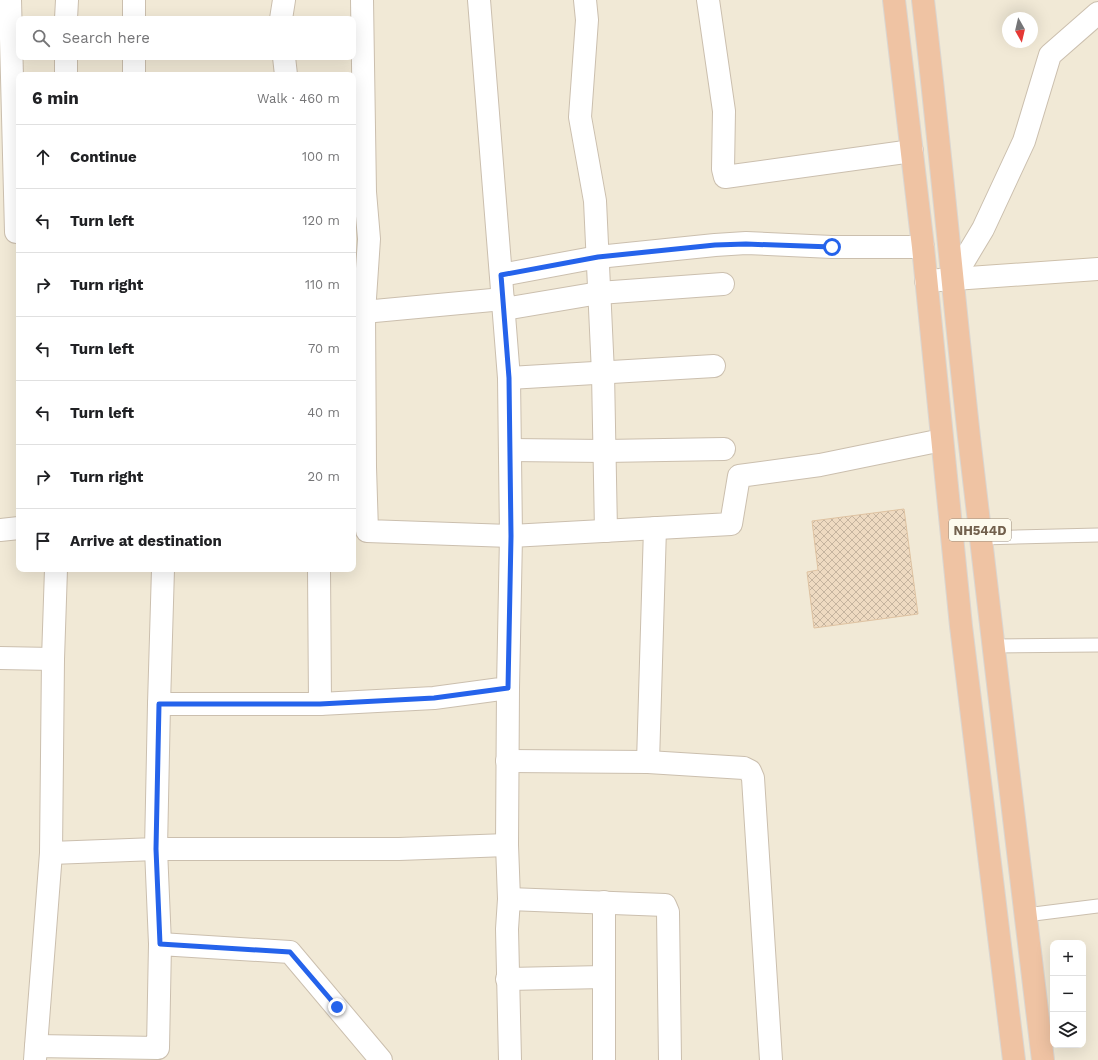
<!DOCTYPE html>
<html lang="en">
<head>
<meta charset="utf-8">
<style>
	:root { --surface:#fff; --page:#f2f2f2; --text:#202124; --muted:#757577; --line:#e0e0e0 }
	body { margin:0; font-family:"Work Sans",sans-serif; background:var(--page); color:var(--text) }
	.controls { position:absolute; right:12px; bottom:12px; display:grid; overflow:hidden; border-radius:8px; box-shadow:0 4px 16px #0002 }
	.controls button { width:36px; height:36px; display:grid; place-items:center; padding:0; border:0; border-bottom:1px solid var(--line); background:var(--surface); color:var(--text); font:20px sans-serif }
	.compass { position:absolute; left:1002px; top:12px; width:36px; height:36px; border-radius:50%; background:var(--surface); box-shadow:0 4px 16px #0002; rotate:172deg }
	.stop { position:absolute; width:12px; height:12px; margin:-9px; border:3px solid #2563eb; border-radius:50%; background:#fff }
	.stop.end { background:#2563eb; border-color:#fff; box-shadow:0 1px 4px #0008 }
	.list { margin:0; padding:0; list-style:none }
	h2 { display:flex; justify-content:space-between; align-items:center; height:52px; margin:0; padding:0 16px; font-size:17px }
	h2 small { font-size:13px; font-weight:400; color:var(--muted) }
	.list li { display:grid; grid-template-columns:26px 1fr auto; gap:12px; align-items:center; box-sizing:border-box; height:64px; padding:0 16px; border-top:1px solid var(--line) }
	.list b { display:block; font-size:15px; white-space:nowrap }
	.list em { font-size:13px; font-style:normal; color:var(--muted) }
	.icon { flex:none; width:22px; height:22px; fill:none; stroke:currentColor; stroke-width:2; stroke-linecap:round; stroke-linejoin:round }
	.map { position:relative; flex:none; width:1098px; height:1060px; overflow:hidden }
	.search { position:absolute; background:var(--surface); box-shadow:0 4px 16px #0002; left:16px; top:16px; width:340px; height:44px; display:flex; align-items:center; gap:10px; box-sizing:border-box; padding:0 14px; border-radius:8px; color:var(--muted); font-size:15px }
	.panel { position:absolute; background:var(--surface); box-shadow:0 4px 16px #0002; left:16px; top:72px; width:340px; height:500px; border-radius:8px }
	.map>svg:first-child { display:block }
	.residential { fill:#f1e9d6; fill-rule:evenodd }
	.building { fill:url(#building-cross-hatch); stroke:#dfc3a2 }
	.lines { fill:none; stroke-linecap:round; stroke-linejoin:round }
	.lane-casing { stroke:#cbbfae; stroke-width:15 }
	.street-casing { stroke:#cbbfae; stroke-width:24 }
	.secondary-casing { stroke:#cec0ab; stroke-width:24 }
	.highway-casing { stroke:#dad6d1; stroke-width:24 }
	.lane { stroke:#fff; stroke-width:13 }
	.street { stroke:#fff; stroke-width:22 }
	.secondary { stroke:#fff; stroke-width:22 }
	.highway { stroke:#efc3a3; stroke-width:22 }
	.route { stroke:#2563eb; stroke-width:5 }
	.labels { text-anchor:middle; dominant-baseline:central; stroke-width:3; stroke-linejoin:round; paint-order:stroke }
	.shield { fill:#fdfaed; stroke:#9c8e7d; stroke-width:1 }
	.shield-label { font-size:13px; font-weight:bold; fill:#72604d }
</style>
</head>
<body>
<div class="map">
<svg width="1098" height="1060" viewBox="0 0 1098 1060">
	<defs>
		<pattern id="building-cross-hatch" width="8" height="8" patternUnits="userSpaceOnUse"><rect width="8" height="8" fill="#eedac1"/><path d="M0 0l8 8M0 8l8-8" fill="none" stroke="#c5b49f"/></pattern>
	</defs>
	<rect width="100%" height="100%" fill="#faf6e7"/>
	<!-- residential -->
	<path class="residential" d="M0,0H1098V1060H0ZM1008,18H1032V42H1008ZM19,19H353V57H19ZM19,75H353V569H19ZM1053,943H1083V1045H1053Z"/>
	<!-- building -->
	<path class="building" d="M904,509L918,614L814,628L807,572L818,570L812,521Z"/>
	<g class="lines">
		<!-- lane casing -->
		<g class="lane-casing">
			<g id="lane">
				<path d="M981,538L1098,535"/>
				<path d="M993,646L1098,645"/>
				<path d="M1026,915L1098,906"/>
			</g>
		</g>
		<!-- street casing -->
		<g class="street-casing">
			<g id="street">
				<path d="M10,0L16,232"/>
				<path d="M362,0L365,192L369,239L364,313L365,467L367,531L511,536L509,378L479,0"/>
				<path d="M585,0L587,20L580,117L595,201L603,373L606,531"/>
				<path d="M708,0L724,111L723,169L725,177L912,151"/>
				<path d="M66,19L67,0"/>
				<path d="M134,19V0"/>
				<path d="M281,19L284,0"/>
				<path d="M284,57L286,75"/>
				<path d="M66,75V57"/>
				<path d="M134,75V57"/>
				<path d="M501,275L598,257L715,245L746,243L832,247H923"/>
				<path d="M953,279L983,229L1024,141L1050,55L1098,13"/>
				<path d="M504,309L599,293L723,284"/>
				<path d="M353,313L503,299"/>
				<path d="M509,378L714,366"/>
				<path d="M510,450L605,451L724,449"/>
				<path d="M0,530L19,528"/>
				<path d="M163,569L159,704H320L434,698L508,688L511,536L731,524L739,476L820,465L942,440"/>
				<path d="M319,569L320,704"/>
				<path d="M0,658L53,659"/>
				<path d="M508,688L507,845L509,899L507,929L510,1060"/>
				<path d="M507,761L648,762L744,768L750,771L753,778L771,1060"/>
				<path d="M648,762L655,528"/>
				<path d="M51,853L156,849L159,704"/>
				<path d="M509,899L665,905L668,912L670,1060"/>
				<path d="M604,902V1060"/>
				<path d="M160,944L156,849H399L507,845"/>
				<path d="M507,979L604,977"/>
				<path d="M36,1046L51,853L53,659L56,569"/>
				<path d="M35,1060L36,1046L158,1048L160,944L290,952L381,1060"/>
			</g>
		</g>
		<!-- secondary casing -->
		<g class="secondary-casing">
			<path id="secondary" d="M926,281L1098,269"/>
		</g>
		<!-- highway casing -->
		<g class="highway-casing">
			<g id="highway">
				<path d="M894,0L923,247L961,626L1014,1060"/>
				<path d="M923,0C940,146 953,291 969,437C993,645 1018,852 1043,1060"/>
			</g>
		</g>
		<!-- lane -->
		<use href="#lane" class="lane"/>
		<!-- street -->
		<use href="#street" class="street"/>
		<!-- secondary -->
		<use href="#secondary" class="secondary"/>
		<!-- highway -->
		<use href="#highway" class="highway"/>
	</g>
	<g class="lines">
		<!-- route -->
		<path class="route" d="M337,1007L290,952L160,944L156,849L159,704H320L434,698L508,688L511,536L509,378L501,275L598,257L715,245L746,244L832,247"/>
	</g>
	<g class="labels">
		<!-- shield labels -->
		<rect class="shield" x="949" y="519" width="62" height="22" rx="3"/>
		<g class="shield-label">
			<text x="980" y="530">NH544D</text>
		</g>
	</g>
</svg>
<div class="controls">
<button>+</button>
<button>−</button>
<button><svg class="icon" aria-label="layers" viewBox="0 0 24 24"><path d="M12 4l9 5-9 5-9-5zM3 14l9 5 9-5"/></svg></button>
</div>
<svg class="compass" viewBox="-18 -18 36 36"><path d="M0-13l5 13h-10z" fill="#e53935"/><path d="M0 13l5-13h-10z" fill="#757577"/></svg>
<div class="stop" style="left:832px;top:247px"></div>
<div class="stop end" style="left:337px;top:1007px"></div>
<div class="search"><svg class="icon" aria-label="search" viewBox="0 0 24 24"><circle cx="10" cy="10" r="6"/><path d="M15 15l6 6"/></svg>Search here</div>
<section class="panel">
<h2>6 min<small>Walk · 460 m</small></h2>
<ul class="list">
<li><svg class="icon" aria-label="ahead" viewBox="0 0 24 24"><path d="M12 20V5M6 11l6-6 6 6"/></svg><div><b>Continue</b></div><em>100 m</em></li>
<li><svg class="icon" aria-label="left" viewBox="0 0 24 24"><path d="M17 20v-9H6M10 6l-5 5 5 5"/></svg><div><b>Turn left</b></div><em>120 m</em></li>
<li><svg class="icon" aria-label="right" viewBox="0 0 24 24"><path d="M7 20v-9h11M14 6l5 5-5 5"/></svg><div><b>Turn right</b></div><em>110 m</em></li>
<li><svg class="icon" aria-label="left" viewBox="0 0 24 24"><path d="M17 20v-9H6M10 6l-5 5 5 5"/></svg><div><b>Turn left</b></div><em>70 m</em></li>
<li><svg class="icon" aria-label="left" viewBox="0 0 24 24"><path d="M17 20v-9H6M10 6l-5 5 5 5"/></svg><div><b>Turn left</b></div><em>40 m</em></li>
<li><svg class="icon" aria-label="right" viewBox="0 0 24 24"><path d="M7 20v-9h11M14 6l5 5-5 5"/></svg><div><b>Turn right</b></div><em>20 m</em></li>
<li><svg class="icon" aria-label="arrive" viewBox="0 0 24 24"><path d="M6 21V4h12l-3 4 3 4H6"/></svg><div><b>Arrive at destination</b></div></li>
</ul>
</section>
</div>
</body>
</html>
